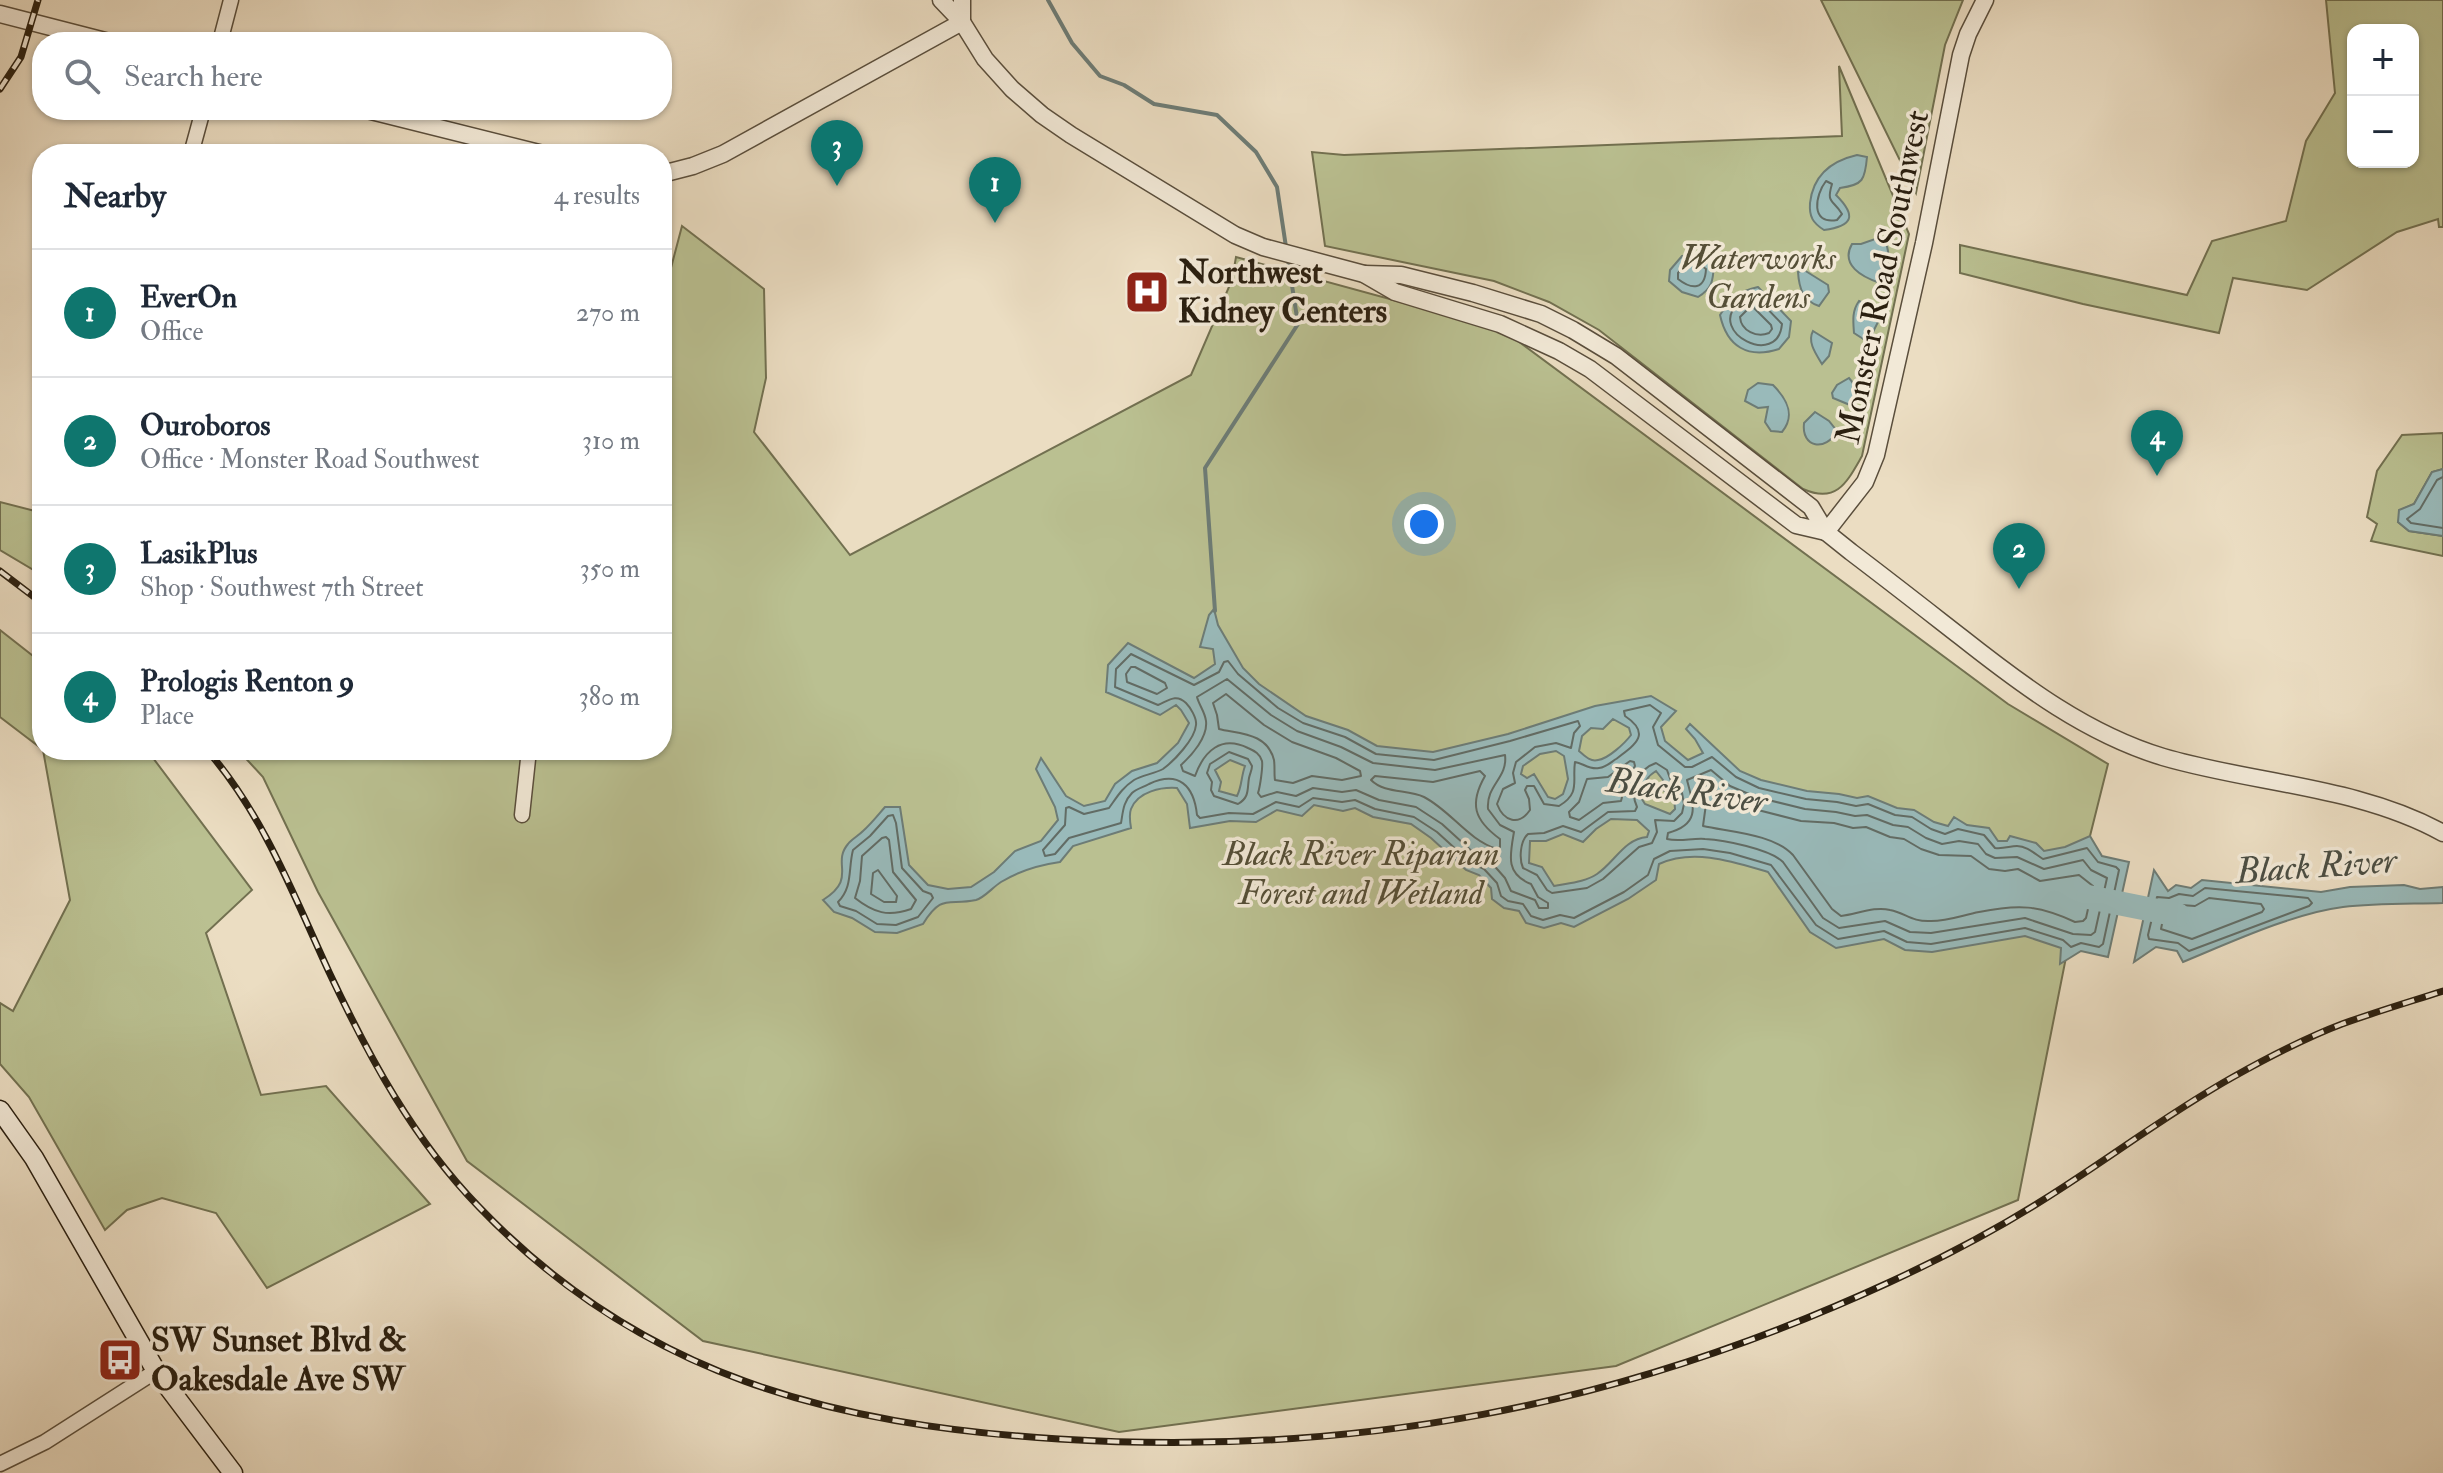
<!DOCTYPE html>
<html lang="en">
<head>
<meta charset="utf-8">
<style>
	:root { --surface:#fff; --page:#f2f2f3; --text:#1f2937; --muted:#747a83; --line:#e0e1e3; --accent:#0f766e }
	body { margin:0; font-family:"IM FELL Double Pica",serif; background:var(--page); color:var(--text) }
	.controls { position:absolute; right:24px; top:24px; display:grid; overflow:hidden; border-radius:16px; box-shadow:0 2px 6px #0004 }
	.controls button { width:72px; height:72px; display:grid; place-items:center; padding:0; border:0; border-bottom:2px solid var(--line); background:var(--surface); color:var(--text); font:40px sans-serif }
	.you { position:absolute; left:1424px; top:524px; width:28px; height:28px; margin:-20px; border:6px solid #fff; border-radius:50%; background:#1a73e8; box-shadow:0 0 0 12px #1a73e833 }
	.badge { display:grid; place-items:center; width:52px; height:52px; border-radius:50%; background:var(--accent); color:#fff; font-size:26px; font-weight:700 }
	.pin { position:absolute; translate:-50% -66px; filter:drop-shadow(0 2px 4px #0008) }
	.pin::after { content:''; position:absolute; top:42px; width:28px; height:24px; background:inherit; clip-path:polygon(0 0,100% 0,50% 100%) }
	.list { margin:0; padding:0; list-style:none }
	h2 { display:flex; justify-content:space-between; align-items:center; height:104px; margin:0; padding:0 32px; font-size:34px }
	h2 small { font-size:26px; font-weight:400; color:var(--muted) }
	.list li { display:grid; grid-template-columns:52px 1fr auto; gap:24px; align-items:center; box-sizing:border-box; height:128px; padding:0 32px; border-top:2px solid var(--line) }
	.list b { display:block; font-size:30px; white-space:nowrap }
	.list p { margin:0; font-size:26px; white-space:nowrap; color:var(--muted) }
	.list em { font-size:26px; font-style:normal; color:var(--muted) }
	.icon { flex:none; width:44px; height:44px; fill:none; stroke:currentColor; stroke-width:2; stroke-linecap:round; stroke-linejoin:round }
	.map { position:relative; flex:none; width:2443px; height:1473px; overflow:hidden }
	.search { position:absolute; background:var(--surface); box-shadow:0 2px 6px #0004; left:32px; top:32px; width:640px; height:88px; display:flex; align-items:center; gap:20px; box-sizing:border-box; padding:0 28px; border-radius:32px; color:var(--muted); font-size:30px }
	.panel { position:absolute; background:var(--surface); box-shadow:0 2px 6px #0004; left:32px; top:144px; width:640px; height:616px; border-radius:32px }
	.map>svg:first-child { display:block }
	.green { fill:#bac091; stroke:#727050; stroke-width:2; fill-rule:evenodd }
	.water { fill:#99baba; stroke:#6d7c76; stroke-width:2; fill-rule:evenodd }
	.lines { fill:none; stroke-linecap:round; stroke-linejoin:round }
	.shore { stroke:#626c65; stroke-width:2 }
	.stream { stroke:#6d7c76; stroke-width:4 }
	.river { stroke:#99baba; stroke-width:24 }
	.minor-casing { stroke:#5a4e3c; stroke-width:17 }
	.tertiary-casing { stroke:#5a4e3c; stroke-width:19 }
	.secondary-casing { stroke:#2a1f10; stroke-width:21 }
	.minor { stroke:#f2e9d7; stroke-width:14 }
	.tertiary { stroke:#f2e9d7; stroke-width:16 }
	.secondary { stroke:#f2e9d7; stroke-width:18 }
	.rail-casing { stroke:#2a1f10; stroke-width:7 }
	.rail { stroke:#f2e9d7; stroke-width:4; stroke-dasharray:12; stroke-linecap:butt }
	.labels { text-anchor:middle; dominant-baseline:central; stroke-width:7; stroke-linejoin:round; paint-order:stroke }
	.park-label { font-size:34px; font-style:italic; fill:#554f37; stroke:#f2e9d7 }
	.poi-label { font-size:34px; font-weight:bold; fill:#2a1f10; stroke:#f2e9d7; text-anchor:start }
	.street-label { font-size:34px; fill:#2a1f10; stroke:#f2e9d7 }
	.water-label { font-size:36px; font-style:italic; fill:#4b4e43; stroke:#f2e9d7 }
</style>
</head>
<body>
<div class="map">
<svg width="2443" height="1473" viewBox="0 0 2443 1473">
	<rect width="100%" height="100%" fill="#ebddc2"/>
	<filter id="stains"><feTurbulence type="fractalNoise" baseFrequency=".0025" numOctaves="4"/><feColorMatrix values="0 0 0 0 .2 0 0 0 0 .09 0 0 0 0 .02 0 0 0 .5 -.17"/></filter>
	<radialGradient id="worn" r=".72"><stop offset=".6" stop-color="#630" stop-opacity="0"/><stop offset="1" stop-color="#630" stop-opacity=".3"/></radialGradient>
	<!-- green -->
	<g class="green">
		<path d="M1821,0H1963L1945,45L1916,193Z"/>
		<path d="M2326,0H2443V227H2439L2438,219L2397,232L2307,290L2233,278L2219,333L2083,304L1960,273V245L2187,295L2212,241L2286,221L2306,141L2335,93ZM2353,30H2413V162H2353Z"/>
		<path d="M1839,66L1909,234L1862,456C1847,482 1837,504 1803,489L1599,330L1549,302L1494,281L1325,246L1312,152L1344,155L1842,136Z"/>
		<path d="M682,226L764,289L766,378L754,432L850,555L1191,375L1232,280L1236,257L1503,330L2008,704L2108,764L2090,836L2018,1200L1616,1366L1119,1432L703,1341L467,1161L318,892L263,777L238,750H465L505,759L536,750H662V302Z"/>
		<path d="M2443,433V469L2432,472L2414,504L2403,509L2398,522L2409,531L2443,536V556L2371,541L2377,524L2367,517L2377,471L2402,435Z"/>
		<path d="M42,483V575L0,550V502L35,511Z"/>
		<path d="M0,630L42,663V749L0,717Z"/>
		<path d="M43,750H147L252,890L206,933L261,1095L326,1086L430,1204L267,1288L216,1213L162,1198L127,1210L105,1230L29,1097L0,1064V1003L13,1011L70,900Z"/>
	</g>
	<!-- water -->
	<g class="water">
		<path d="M1857,155L1867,157C1865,180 1863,185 1840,188L1836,195C1857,216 1853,226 1824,230C1813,223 1809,217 1810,203C1813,176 1831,161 1857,155Z"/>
		<path d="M1878,238L1884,239C1891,252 1890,272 1880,283C1862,277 1840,265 1852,244H1861Z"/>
		<path d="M1701,255L1714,264C1713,280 1713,288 1698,297L1682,292L1669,281L1670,270L1682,256Z"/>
		<path d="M1804,270L1828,285L1829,292L1819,306C1803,301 1799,288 1798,272Z"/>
		<path d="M1758,287L1791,321L1789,337L1779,349C1748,359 1727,347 1720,315C1730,299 1739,291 1758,287Z"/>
		<path d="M1859,301C1869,305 1875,309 1879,320L1868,342L1854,333C1853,320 1852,311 1859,301Z"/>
		<path d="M1813,331L1832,343L1829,356L1822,364C1816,354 1807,342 1813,331Z"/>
		<path d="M1849,378C1857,387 1861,397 1850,405L1833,398L1832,393L1837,385Z"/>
		<path d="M1758,383L1773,385C1787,399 1796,415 1782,432L1771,431L1765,422L1768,407L1758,408L1745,401L1748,390Z"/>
		<path d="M1815,412L1829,421L1837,431C1826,452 1801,448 1804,423Z"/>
		<path d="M2443,469V536L2409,531L2398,522L2399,510L2414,504L2432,472Z"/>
		<path d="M1214,609L1218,625L1243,668L1259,684L1306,716L1348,730L1377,746L1433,752L1508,734L1595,706L1651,696L1676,711L1661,727L1665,741L1688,760L1703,753L1695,739L1686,729L1690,724L1740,771L1761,780L1807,791L1839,794L1857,798L1868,796L1897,808L1914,810L1934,822L1948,826L1954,817L1967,825L1989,828L1998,841H2007L2010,836L2036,843L2044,851L2065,847L2090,836L2102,856L2129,862L2108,957L2081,951L2060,964L2061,948L2025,936L1932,952L1905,950L1884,939L1836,948L1810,932L1768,872C1734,862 1694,848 1659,864L1656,880L1628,899L1574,927L1561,923L1544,928L1526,923L1519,911L1504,908L1492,899L1491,888L1479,875L1466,870L1431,838L1411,824L1373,817L1355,808L1343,811L1314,805L1302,816L1277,810L1256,822L1230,821L1190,828L1187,804L1177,788C1162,787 1138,791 1131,809C1129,814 1130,822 1131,828L1073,846L1060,862C1039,865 1019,871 1001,882C993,887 984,898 976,900C948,906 942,893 923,924L897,933L875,932L852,918L834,912L823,900C858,878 831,864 848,844C852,839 858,836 863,831C871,824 878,815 885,807H900L909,865L928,885L948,889L971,887L994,872L1015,851L1041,841L1058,820L1055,807L1036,769L1041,758L1066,796L1084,806L1105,801L1115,784L1132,771L1157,763L1178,743L1189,723L1181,710L1176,705L1160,715L1106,692L1108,665L1128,643L1194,678L1215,664L1213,649L1200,647L1209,615ZM1613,719L1629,728L1631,735C1625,743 1608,759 1598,760C1590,762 1585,756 1579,751L1582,736L1591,728L1603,729ZM1556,751L1564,756L1568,779L1563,794L1555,799L1548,797L1534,774L1527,778L1521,774L1523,766L1540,754ZM1230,760L1245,766C1241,777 1242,786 1237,796L1219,791L1221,782L1215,770ZM1656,771L1663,780V790L1674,797L1675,809L1670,814L1645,804L1640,796C1642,787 1647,776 1656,771ZM1611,819L1637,820L1649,831L1647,837C1624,839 1615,862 1597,874C1585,882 1569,883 1554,886L1542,867L1529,863L1530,841H1546L1563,834L1583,842L1596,829Z"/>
		<path d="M2154,870L2168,891L2176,885L2191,888L2202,880L2321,892L2350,887L2404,885L2420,889L2443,887V903C2410,904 2376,903 2343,907C2294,913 2229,943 2183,962L2177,951L2156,947L2134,962Z"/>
	</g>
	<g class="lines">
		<!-- shore -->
		<g class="shore">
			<path d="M1826,181L1832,184C1826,204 1833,199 1842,214L1837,220C1810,225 1815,195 1826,181Z"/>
			<path d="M1698,263L1706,269C1705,290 1692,290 1678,279V273L1685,265Z"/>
			<path d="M1755,296L1782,324C1778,369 1707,332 1738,304C1744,299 1747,297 1755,296Z"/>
			<path d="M1749,308H1754L1771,325L1772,329L1769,333C1757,338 1741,331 1740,317Z"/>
			<path d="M2443,477L2437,480L2420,509L2407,519L2411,523L2443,528"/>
			<path d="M1131,654L1194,685L1219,672L1224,662L1228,661L1238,674L1278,708L1303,723L1345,737L1376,754L1434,760L1510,741L1578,721L1580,726L1574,733L1571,748L1556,743L1535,747L1516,762L1513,773L1515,783L1503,789L1497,804C1504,822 1519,826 1530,810L1529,799L1525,790L1527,786H1534L1544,804L1559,806C1581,793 1572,781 1575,762C1583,763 1589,770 1599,768C1606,767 1610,763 1616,759C1635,745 1652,734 1625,716L1624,711L1650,705L1661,713L1653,727L1658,745L1685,767H1692L1712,757L1736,777L1759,788L1806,799L1837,802L1856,806L1868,804L1895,815L1912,817L1931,829L1945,834L1958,829L1984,835L1995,848C2004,849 2010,846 2017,846C2027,846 2035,854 2043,859L2087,848L2098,862L2116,867L2119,870L2103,944L2099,947L2081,943L2071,947L2063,940L2025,928L1931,944L1907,942L1884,931L1838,939L1816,925L1771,865L1730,853L1703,849L1670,851L1654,859L1648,875L1624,892L1574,918L1560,915L1543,920L1531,916L1523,904L1508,901L1501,896L1497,883L1484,869L1470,862L1437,832L1414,817L1375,809L1355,800L1342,802L1313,798L1299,807L1276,802L1253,814L1229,813L1200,818L1197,815C1194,786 1179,770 1149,784C1144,787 1136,789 1132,793C1123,802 1123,812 1121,823L1069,838L1055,854L1045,856L1043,850L1065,825L1066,808L1069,807L1084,814L1109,808C1117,797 1122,788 1134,780C1142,775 1154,774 1163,769C1174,761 1195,739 1196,725C1197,718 1190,707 1186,703C1176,693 1168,701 1158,705L1115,687L1116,669Z"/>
			<path d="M1131,667H1135L1165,683L1167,688L1157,694L1127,682L1126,674Z"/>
			<path d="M1227,679L1271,715L1297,731L1341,747L1373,763L1435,770L1505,755C1508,778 1486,785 1488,809L1500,825L1514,832C1510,855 1505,874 1531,884L1538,897L1548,903V908H1539L1535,900L1511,891L1505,878L1490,861L1475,854L1442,824L1416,807L1379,800L1356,790L1342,792L1313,788L1296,796L1277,792L1261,797L1258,793C1260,787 1263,767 1262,761C1260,754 1255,751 1248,748C1221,735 1204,751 1195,776L1183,771L1181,765C1192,755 1208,737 1206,721C1205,712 1199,705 1197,697Z"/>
			<path d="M1226,694L1264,725L1292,742L1336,758L1360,771L1361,776L1342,780L1312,776L1293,783L1275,780C1274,774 1275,767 1274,760C1267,732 1238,734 1219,729L1217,715L1213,703Z"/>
			<path d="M1229,752L1248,759L1252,766C1252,770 1250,773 1249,778C1247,789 1250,797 1238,804L1214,796L1211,790L1212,782L1207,773L1210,764Z"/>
			<path d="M1630,761L1634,762L1635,766L1626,781L1621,801L1603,803L1579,820L1570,817L1569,812L1579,802L1587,779L1608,777Z"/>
			<path d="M1656,763L1667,770L1672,784L1682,793L1684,804L1682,813L1674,821L1655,820L1657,832L1652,843L1639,847L1603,879L1587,888L1552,893L1547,890L1537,875L1523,868C1519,859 1520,841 1528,834L1544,833L1563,826L1581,832L1608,812L1635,811L1637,807C1629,790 1638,769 1656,763Z"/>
			<path d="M1711,770L1730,786L1756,797L1805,809L1836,812L1855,816L1867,815L1893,825L1908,827L1926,838L1942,844L1959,841L1978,844L1986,854L1995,858L2017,857L2044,869L2083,860L2091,870L2107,878L2095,932L2091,935L2073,934L2025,918L1931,933L1910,932L1885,921L1839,928L1823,918L1783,862C1770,849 1724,840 1705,839C1692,838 1679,842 1667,839L1668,833C1702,824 1693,804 1687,780Z"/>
			<path d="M1480,771L1485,776C1469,804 1474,820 1500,839V847L1497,849C1468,840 1451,811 1424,797C1407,789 1385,794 1371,780L1375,776L1433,782Z"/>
			<path d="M1707,784L1727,798L1754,809L1801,821L1834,823L1853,828L1866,827L1890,837L1904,839L1921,849L1939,855L1971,856L1989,869L2005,871L2018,869L2040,881L2079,875L2093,886L2086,918L2083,921L2075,922C2038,905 2019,904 1979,912C1963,915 1948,921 1931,921C1911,922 1906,913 1890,910C1875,906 1857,914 1841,916L1832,909L1793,855C1774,834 1730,832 1703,826L1706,804L1703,788Z"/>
			<path d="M893,815L896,823L902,868L923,891L931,894L933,898L918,917L896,925L877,924L856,911L840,906L838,902C853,887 848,869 853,850L870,836L888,816Z"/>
			<path d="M886,837L889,840L893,872L916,900L911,909C888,917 874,913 855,898L860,881L862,856L882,838Z"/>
			<path d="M878,870L897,896L896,902H884L871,894L873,873Z"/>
			<path d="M2205,888L2308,898L2312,903L2309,906L2189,951L2178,943L2149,939L2148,935L2157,897L2169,898L2179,894L2193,896Z"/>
			<path d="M2209,898L2261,904L2264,909L2262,912L2192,939L2161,929L2165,909L2181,905L2195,906Z"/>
		</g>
		<!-- stream -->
		<g class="stream">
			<path d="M1048,0L1072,43L1100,76L1124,85L1154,104L1217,115L1256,152L1277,187L1286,247"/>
			<path d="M1215,611L1205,468L1298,324L1288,260"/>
		</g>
		<!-- river -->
		<path class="river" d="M2088,897L2178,915"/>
		<!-- minor casing -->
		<g class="minor-casing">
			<g id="minor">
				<path d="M220,42L231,0"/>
				<path d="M191,154L203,110"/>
				<path d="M522,815L529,750"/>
				<path d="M0,1464L45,1442L156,1371"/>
			</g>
		</g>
		<!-- tertiary casing -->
		<g class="tertiary-casing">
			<g id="tertiary">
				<path d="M941,0L962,22L985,59L1012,89L1042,115L1071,135L1235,235L1263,247L1364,274L1395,292L1500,324L1559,351L1590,369L1796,525L1826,532"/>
				<path d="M0,14L109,42"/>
				<path d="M962,22V0"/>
				<path d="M367,110L543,154"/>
				<path d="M662,174L693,166L723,154L962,22"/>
				<path d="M1364,274L1401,275L1473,293L1541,314L1573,330L1616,356L1811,507L1826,532L1851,552C1888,580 1925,609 1961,637C2023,686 2087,734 2163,757C2255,784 2358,786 2443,833"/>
				<path d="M1826,532L1865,482L1876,455L1924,243L1961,55L1968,34L1985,0"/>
			</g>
		</g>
		<!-- secondary casing -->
		<g class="secondary-casing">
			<path id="secondary" d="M0,1110L34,1158L156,1371L233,1473"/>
		</g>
		<!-- minor -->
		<use href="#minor" class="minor"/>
		<!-- tertiary -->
		<use href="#tertiary" class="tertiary"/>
		<!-- secondary -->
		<use href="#secondary" class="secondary"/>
		<!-- rail casing -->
		<g class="rail-casing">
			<g id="rail">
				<path d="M0,89L21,57L38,0"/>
				<path d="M0,571L42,603"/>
				<path d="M207,750C263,814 294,896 329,972C369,1057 413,1139 479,1207C641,1376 832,1425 1059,1439C1356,1457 1619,1407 1890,1282C1942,1258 1994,1231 2043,1200C2107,1160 2167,1114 2233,1077C2267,1058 2305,1038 2342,1024C2375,1012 2409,1002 2443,991"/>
			</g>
		</g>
		<!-- rail -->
		<use href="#rail" class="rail"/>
	</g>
	<!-- icons -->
	<defs>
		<g id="hospital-square" transform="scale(2.3)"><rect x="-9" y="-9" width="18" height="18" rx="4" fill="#8f2418" stroke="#f2e9d7"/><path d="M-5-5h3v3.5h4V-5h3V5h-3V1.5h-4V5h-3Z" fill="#fff"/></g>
		<g id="bus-square" transform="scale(2.3)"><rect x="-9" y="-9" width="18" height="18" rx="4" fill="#8f2418" stroke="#f2e9d7"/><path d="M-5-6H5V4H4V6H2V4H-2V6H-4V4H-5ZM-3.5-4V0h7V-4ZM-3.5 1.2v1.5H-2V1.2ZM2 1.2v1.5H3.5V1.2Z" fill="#fff"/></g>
	</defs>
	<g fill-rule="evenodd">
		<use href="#hospital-square" x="1147" y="292"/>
		<use href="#bus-square" x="120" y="1360"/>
	</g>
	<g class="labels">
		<!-- park labels -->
		<g class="park-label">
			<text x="1758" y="258">Waterworks<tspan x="1758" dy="39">Gardens</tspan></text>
			<text x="1361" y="854">Black River Riparian<tspan x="1361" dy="39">Forest and Wetland</tspan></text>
		</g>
		<!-- poi labels -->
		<g class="poi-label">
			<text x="1178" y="272">Northwest<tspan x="1178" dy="39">Kidney Centers</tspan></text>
			<text x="151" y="1340">SW Sunset Blvd &amp;<tspan x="151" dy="39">Oakesdale Ave SW</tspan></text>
		</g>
		<!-- street labels -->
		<g class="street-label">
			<text transform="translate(1883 277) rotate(-78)">Monster Road Southwest</text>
		</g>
		<!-- water labels -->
		<g class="water-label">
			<text transform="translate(1687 791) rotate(8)">Black River</text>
			<text transform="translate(2316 866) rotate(-4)">Black River</text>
		</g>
	</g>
	<rect width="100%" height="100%" filter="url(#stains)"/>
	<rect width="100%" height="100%" fill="url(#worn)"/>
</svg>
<div class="controls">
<button>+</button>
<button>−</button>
</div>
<div class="you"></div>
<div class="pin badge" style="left:995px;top:223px">1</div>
<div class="pin badge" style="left:2019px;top:589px">2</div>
<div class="pin badge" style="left:837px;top:186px">3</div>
<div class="pin badge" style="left:2157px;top:476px">4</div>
<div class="search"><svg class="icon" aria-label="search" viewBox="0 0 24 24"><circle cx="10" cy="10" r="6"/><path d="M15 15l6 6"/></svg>Search here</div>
<section class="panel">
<h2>Nearby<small>4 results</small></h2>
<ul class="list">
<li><span class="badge">1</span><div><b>EverOn</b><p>Office</p></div><em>270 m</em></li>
<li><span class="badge">2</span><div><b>Ouroboros</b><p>Office · Monster Road Southwest</p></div><em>310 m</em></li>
<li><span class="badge">3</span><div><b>LasikPlus</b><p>Shop · Southwest 7th Street</p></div><em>350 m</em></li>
<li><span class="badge">4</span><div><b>Prologis Renton 9</b><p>Place</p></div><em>380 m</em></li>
</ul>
</section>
</div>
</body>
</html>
